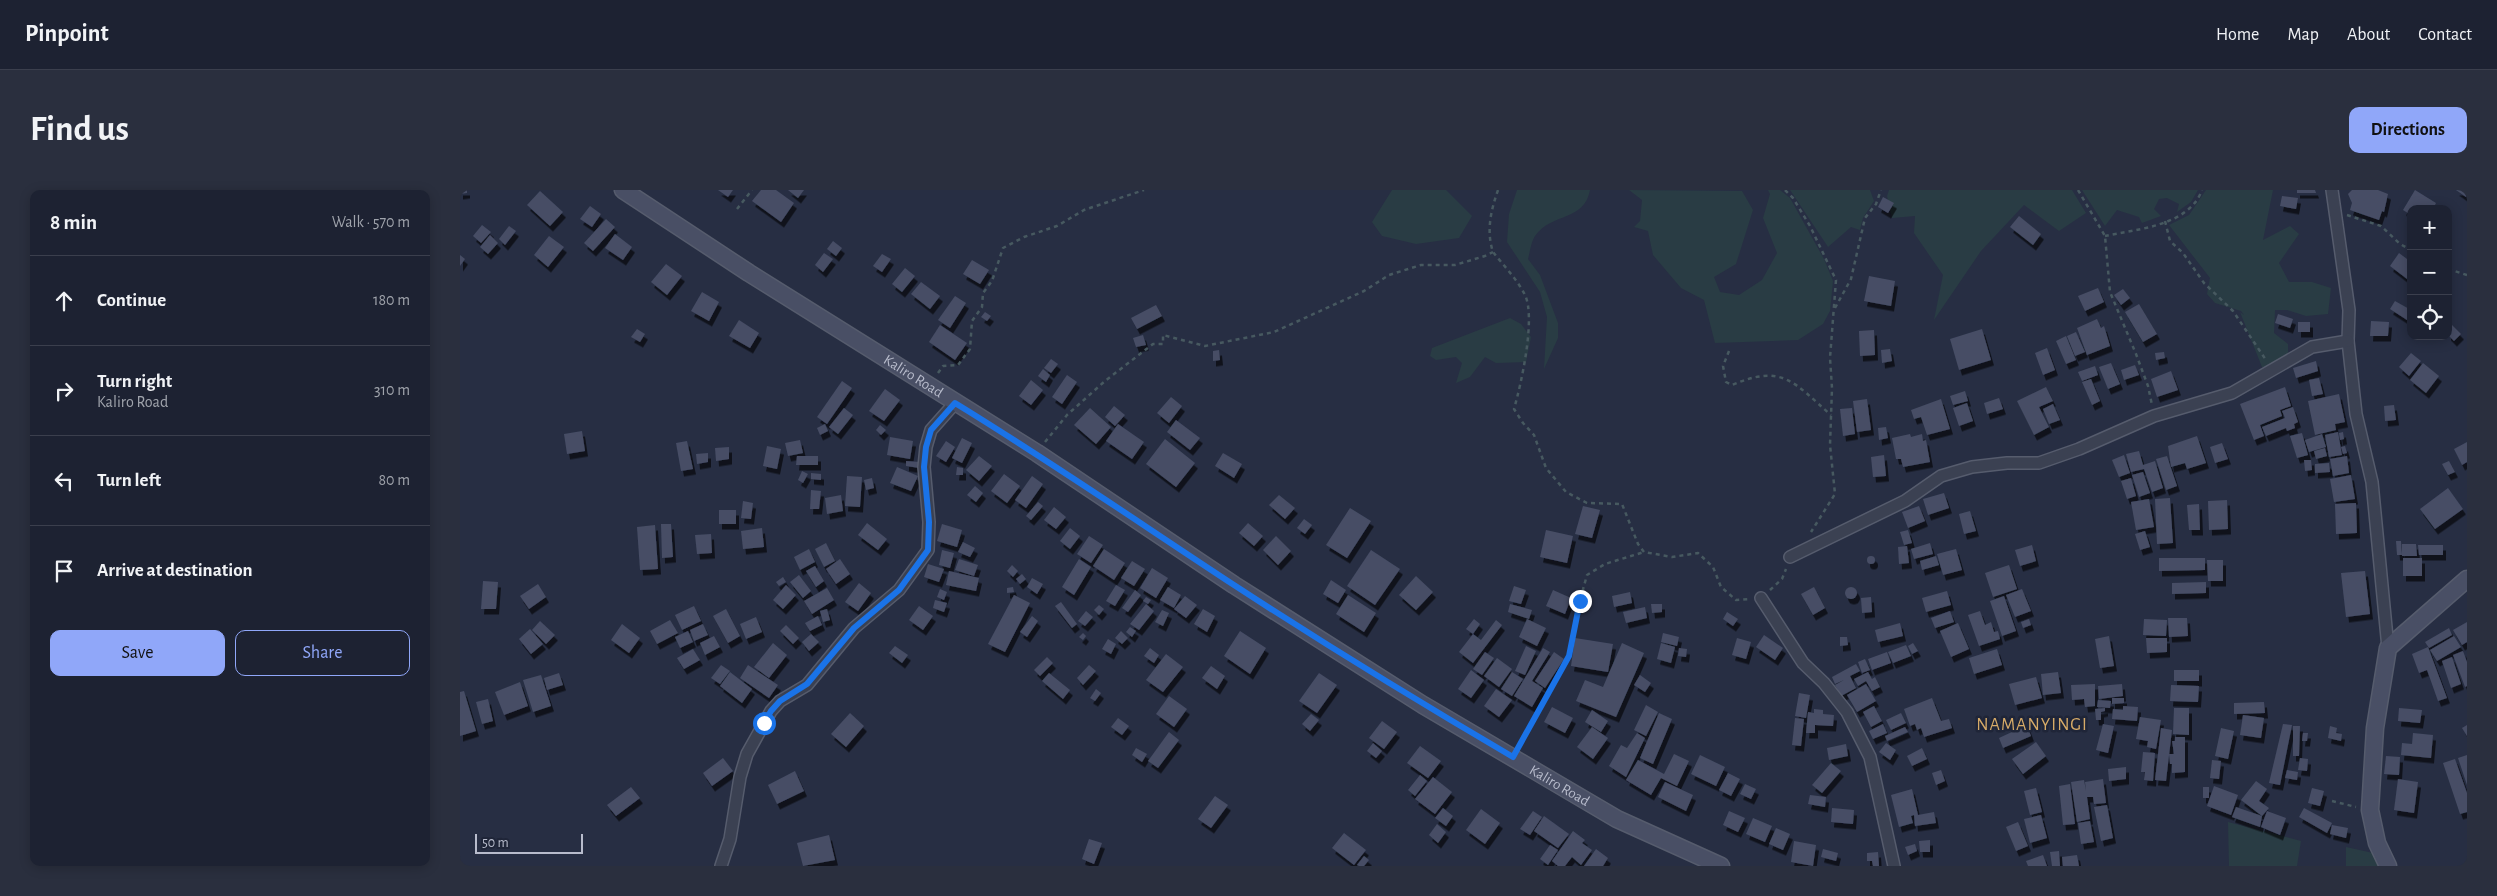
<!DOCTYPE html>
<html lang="en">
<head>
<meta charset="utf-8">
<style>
	:root { --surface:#1d2232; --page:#2a2f3e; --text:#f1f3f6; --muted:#a0a4ac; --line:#3b3f4d; --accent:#90a7f9 }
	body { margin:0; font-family:"Alegreya Sans",sans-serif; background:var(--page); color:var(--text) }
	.controls { position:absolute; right:15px; top:15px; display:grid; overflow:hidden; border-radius:10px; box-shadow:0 2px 12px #0003 }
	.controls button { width:45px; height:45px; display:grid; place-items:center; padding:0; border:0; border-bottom:1px solid var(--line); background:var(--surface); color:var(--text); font:25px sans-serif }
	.scale { position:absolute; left:15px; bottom:12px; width:108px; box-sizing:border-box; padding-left:5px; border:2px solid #b8bccc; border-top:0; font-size:14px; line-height:18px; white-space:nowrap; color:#b8bccc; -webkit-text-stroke:4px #1f2538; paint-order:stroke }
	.stop { position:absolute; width:15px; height:15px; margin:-11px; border:4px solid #1a73e8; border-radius:50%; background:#fff }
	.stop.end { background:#1a73e8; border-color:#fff; box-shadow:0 1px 5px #0008 }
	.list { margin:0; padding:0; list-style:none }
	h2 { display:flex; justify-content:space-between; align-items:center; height:65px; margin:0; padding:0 20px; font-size:21px }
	h2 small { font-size:16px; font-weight:400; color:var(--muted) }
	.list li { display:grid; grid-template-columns:32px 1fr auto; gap:15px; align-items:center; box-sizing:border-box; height:90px; padding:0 20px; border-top:1px solid var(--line) }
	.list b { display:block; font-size:19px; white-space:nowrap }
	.list p { margin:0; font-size:16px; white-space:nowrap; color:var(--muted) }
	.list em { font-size:16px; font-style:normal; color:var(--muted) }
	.actions { display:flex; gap:10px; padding:15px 20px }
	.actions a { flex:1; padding:11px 0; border:1px solid var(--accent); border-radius:10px; text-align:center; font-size:18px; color:var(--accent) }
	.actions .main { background:var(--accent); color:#111 }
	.icon { flex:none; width:28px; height:28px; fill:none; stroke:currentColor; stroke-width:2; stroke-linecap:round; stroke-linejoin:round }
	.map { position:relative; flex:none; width:2007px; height:676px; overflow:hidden; border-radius:10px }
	header { display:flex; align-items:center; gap:30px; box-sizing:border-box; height:70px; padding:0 25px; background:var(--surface); border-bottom:1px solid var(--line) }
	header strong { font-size:24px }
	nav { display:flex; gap:28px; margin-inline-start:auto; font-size:18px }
	.intro { display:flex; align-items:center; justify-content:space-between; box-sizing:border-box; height:120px; padding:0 30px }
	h1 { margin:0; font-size:35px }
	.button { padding:12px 22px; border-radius:10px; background:var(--accent); color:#111; font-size:18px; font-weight:700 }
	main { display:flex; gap:30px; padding:0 30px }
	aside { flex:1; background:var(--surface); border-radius:10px; box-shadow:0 2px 12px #0003 }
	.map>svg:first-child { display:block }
	.green { fill:#293c44 }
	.building { fill:#464d65; filter:url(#shadow) }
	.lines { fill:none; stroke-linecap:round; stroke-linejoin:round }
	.street-casing { stroke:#565c6d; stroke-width:14 }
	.secondary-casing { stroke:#565c6d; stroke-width:19 }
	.path { stroke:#475960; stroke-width:2.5; stroke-dasharray:4 4; stroke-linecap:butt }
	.street { stroke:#3b4152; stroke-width:11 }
	.secondary { stroke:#494f65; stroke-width:16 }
	.route { stroke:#1a73e8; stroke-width:6 }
	.labels { text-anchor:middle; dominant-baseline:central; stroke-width:5; stroke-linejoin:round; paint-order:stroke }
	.street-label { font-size:15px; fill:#b8bccc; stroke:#1f2538 }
	.quarter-label { font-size:18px; letter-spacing:1px; fill:#d7ab68; stroke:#1f2538 }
</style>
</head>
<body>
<header>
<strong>Pinpoint</strong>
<nav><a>Home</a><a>Map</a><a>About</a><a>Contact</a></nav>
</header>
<div class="intro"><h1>Find us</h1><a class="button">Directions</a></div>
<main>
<aside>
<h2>8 min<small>Walk · 570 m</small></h2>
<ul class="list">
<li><svg class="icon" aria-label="ahead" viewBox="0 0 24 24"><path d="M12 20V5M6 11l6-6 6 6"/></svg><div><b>Continue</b></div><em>180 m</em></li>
<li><svg class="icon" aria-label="right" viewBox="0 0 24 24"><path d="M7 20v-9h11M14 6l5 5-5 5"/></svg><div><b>Turn right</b><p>Kaliro Road</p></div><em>310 m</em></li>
<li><svg class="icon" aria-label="left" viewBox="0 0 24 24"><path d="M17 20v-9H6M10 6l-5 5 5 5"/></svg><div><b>Turn left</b></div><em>80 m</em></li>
<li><svg class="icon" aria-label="arrive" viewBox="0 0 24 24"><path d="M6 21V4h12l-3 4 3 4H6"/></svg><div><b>Arrive at destination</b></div></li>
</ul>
<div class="actions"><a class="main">Save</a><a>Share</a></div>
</aside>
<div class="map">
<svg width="2007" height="676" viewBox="0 0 2007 676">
	<defs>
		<filter id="shadow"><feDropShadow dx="3" dy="5.5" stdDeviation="0" flood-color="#0009"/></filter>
	</defs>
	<rect width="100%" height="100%" fill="#272e43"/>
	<!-- green -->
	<g class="green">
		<path d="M932,0H986L1012,26L999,48L956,54L922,46L912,32Z"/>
		<path d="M1057,0H1130C1124,32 1092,22 1075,46C1071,52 1070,62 1068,69L1080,85L1098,133V148L1084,179L1087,127L1080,102L1047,52L1049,24Z"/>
		<path d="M1169,0L1282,1L1293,20L1276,74L1254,87L1260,102L1279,105L1302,90L1317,63L1303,28L1310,4L1308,0H1320L1330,8L1364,69L1373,91L1370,121L1363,134L1338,150L1255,153L1244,110L1221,98L1193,65L1188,41L1174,37L1180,31L1182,10Z"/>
		<path d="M1330,0H1410L1414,11L1403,28L1400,40L1391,37L1368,57Z"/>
		<path d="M1429,0H1612L1626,23L1599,41L1564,15L1521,61L1474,130L1483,85L1454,43L1455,26L1432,28L1427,6Z"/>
		<path d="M1622,0H1738L1731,12L1717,22L1719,14L1707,8L1699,9L1694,19L1701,26L1682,33L1679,27L1657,20L1645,36Z"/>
		<path d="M1746,0H1813L1803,50L1830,36L1839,44L1819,73L1829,92H1852L1871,98L1868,124L1846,126L1827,120H1815L1814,143L1828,154V169L1819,177H1802L1780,122L1784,125L1781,121L1755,113L1747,104L1750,88L1709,35L1729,25Z"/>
		<path d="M1050,128L1061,134L1071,147L1066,172L1036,173L1025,167L1010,187L996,193L1002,173L996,167L976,170L970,166L972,158Z"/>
		<path d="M1768,632L1841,651L1837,676H1769Z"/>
		<path d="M1886,657L1922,665L1926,676H1886Z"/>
	</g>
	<!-- building -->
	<g class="building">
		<path d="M0,0H7V3L0,4Z"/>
		<path d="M258,0H273L268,7Z"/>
		<path d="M301,0H316L334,13L321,32L292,11Z"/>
		<path d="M328,0H344L338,8Z"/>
		<path d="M1837,0H1855L1856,3H1837Z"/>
		<path d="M1892,0H1918L1928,4L1924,22L1922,21L1919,30L1890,20L1892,13L1888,4Z"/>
		<path d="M1955,0L1976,13L1973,19H1951V25L1943,20Z"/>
		<path d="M1996,0H2007V5L2006,7Z"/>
		<path d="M80,1L103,22L90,36L67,15Z"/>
		<path d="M1822,6L1838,8L1836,19L1820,16Z"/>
		<path d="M1423,7L1434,13L1428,23L1418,17Z"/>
		<path d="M130,16L141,24L132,37L120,29Z"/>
		<path d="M1559,26L1581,44L1573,55L1550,37Z"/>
		<path d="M146,29L155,37L133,61L124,53Z"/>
		<path d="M22,35L31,42L21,53L13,46Z"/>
		<path d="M49,36L56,41L45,55L39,49Z"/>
		<path d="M155,44L172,57L163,70L145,58Z"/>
		<path d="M30,45L38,53L28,64L20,57Z"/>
		<path d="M89,46L104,57L88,77L74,65Z"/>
		<path d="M373,51L382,58L376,66L367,59Z"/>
		<path d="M364,63L373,69L363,82L355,75Z"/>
		<path d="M1939,63L1951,72V92L1930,76Z"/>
		<path d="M422,64L431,69L422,82L413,76Z"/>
		<path d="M0,65L5,69L0,76Z"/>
		<path d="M512,70L529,80L520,94L503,84Z"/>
		<path d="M206,74L222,86L207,105L191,92Z"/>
		<path d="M445,78L455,86L442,102L432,94Z"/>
		<path d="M1409,86L1435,91L1431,116L1404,111Z"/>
		<path d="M461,92L480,106L470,119L451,104Z"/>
		<path d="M1638,98L1644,112L1625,121L1618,106Z"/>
		<path d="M1663,99L1670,108L1661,115L1654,105Z"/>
		<path d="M242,102L259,112L249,131L231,121Z"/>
		<path d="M495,106L506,113L490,138L478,130Z"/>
		<path d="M1935,111L1951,120L1947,130L1930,119Z"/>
		<path d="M1679,114L1697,144L1683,152L1665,122Z"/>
		<path d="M696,115L702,126L677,139L671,128Z"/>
		<path d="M525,122L531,126L527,131L521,127Z"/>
		<path d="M1818,124L1833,129L1830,138L1815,133Z"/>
		<path d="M1637,129L1641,138L1644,136L1650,156L1627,165L1617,138Z"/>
		<path d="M279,130L299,143L290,158L269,146Z"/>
		<path d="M1911,131L1929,132L1928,146H1910Z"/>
		<path d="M1988,131L2001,144L1994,151L1988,145Z"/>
		<rect x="1838" y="132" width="12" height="10"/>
		<path d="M480,135L507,153L495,170L469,152Z"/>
		<path d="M177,139L185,144L180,152L171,147Z"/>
		<path d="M1522,139L1531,170L1499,180L1490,149Z"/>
		<path d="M1414,140L1415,165L1400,166L1399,141Z"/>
		<path d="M1616,142L1625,162L1615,166L1607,146Z"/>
		<path d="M683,145L686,155L676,157L673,148Z"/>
		<path d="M1606,146L1616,170L1606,174L1596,151Z"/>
		<path d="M1587,158L1595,180L1583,185L1575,163Z"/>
		<path d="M1430,159L1432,171L1422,173L1421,160Z"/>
		<path d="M759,160L760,170L753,171V161Z"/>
		<path d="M1704,162L1705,168L1696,170L1695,163Z"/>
		<path d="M1951,163L1961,171L1949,186L1939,177Z"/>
		<path d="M591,169L598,174L591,183L584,178Z"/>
		<path d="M1856,171L1858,181L1836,188L1833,178Z"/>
		<path d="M1651,173L1660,194L1648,199L1639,177Z"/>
		<path d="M1963,173L1979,186L1966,203L1950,190Z"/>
		<path d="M1675,175L1679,185L1664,190L1661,180Z"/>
		<path d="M1635,176L1638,185L1622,191L1618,182Z"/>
		<path d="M583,179L590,185L586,192L578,186Z"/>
		<path d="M1711,181L1718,200L1697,207L1691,189Z"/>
		<path d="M607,185L617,192L602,214L592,207Z"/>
		<path d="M1859,188L1863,204L1852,206L1849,190Z"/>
		<path d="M1631,189L1640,211L1632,215L1622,192Z"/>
		<path d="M571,190L583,200L571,215L559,206Z"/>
		<path d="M382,191L392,198L367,234L357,227Z"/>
		<path d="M1586,197L1593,211L1579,217L1589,237L1574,245L1557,211Z"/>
		<path d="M1825,197L1831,216L1820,220L1822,226L1800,235L1804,246L1794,250L1780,214Z"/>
		<path d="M425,199L440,210L424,231L409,221Z"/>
		<path d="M1505,201L1508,211L1493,215L1490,206Z"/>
		<path d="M1879,204L1885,232L1875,234L1876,240L1855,245L1848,211Z"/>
		<path d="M711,207L722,216L709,233L697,223Z"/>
		<path d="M1539,208L1543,219L1527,224L1524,213Z"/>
		<path d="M1407,209L1411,240L1397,242L1393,211Z"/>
		<path d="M1481,209L1490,239L1467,245L1461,227L1454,229L1451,220Z"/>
		<path d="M1507,213L1513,231L1499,236L1493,218Z"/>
		<path d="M1593,214L1600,230L1589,234L1583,219Z"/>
		<path d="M1934,215L1936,230L1925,231L1924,216Z"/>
		<path d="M654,216L665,225L655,236L645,227Z"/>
		<path d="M1833,217L1838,232L1834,234L1835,238L1827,241L1826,238L1806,246L1802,237L1825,228L1822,221Z"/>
		<path d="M384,218L393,225L378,244L369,237Z"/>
		<path d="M630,218L651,237L636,254L614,235Z"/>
		<path d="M1392,218L1395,244L1383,246L1380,219Z"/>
		<path d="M716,230L740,248L730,260L707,242Z"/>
		<path d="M365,234L368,241L360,245L357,238Z"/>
		<path d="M658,234L684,252L672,269L646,251Z"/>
		<path d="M420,235L426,240L421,245L416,240Z"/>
		<path d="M1426,237L1428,248L1419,250L1418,238Z"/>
		<path d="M122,241L125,261L107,264L104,244Z"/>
		<path d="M1878,242L1882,265L1869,267L1865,245Z"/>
		<path d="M1883,242L1884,249L1880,250L1879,243Z"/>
		<path d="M1842,243L1848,265L1837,268L1830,246Z"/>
		<path d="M1450,244L1451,247L1462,244L1463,251L1466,250L1470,272L1443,277L1441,269H1436L1432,248Z"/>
		<path d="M1862,244L1866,257L1849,262L1845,250Z"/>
		<path d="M1737,246L1746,273L1727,279L1725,273L1711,277L1708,256Z"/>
		<path d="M430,247L453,251L450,269L427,265Z"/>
		<path d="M502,248L512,253L502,273L492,268Z"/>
		<path d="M705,249L735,273L716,297L686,274Z"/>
		<path d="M340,250L343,263L328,266L325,253Z"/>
		<path d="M227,251L233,279L221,281L216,253Z"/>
		<path d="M486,251L495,257L486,272L476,266Z"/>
		<path d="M2007,252V272L2002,275L1994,259Z"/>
		<path d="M1762,253L1768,269L1755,273L1750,257Z"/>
		<path d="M307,256L321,259L317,279L303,276Z"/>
		<path d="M1885,256L1887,263L1883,264L1881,257Z"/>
		<path d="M269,257V269L256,271L255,258Z"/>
		<path d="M1865,258L1867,266L1856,269L1854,261Z"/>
		<path d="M1679,261L1683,275L1695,271L1703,298L1692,302L1684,279L1671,282L1666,264Z"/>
		<path d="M248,263V272L237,274L236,264Z"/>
		<path d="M763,263L782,274L774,288L755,276Z"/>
		<path d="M1424,265L1426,286L1413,287L1411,267Z"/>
		<path d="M1664,265L1670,283L1659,287L1652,270Z"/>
		<path d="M337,266H358V275H336Z"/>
		<path d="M519,266L532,276L519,291L506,280Z"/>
		<path d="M1707,266L1717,296L1706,300L1696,269Z"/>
		<path d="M1887,266L1889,283L1873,286L1870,269Z"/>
		<path d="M1844,270H1851L1852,280L1845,281Z"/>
		<path d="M446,271L460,272V278L446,276Z"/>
		<path d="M1989,271L1995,282L1988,285L1982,274Z"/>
		<path d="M1869,273L1870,282L1855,283V274Z"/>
		<path d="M437,277L458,286L451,301L430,293Z"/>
		<path d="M497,277L503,278V285H496Z"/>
		<path d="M342,281L348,284L343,293L338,290Z"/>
		<path d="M1683,282L1690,303L1679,307L1672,285Z"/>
		<path d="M351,283L361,284V290L351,289Z"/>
		<path d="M544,284L560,296L547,313L531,301Z"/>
		<path d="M1891,285L1895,309L1874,312L1870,289Z"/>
		<path d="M387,286L402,287L400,317L385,316Z"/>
		<path d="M572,286L583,294L566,318L555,310Z"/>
		<path d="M412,288L414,298L406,300L404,290Z"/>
		<path d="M1671,288L1676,306L1667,309L1661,291Z"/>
		<path d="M515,296L523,303L516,312L507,305Z"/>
		<path d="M1988,298L2003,319L1975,339L1960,319Z"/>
		<path d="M351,300L361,301L359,319H350Z"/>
		<path d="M1484,303L1489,318L1468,325L1463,309Z"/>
		<path d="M381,305L383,321L367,324L365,308Z"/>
		<path d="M819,305L835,318L825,329L809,315Z"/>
		<path d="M1710,308L1713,353L1697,354L1695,309Z"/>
		<path d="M1689,309L1694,337L1676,340L1671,312Z"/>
		<path d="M1767,310L1768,339L1749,340L1748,311Z"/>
		<path d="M283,311L293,313L291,329L281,328Z"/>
		<path d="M578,312L583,316L571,330L566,326Z"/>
		<path d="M1896,313L1897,343L1876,344L1875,314Z"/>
		<path d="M1739,314L1740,340H1729L1727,315Z"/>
		<path d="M1123,316L1140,320L1132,348L1115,344Z"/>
		<path d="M1459,316L1465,331L1448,338L1442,322Z"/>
		<path d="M594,317L606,327L596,339L584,330Z"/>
		<path d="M890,318L911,331L887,368L866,355Z"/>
		<rect x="259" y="320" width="17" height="14"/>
		<path d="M1510,321L1516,341L1504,344L1499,324Z"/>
		<path d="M844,329L852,335L845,344L837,338Z"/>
		<path d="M407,333L427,349L418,360L398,345Z"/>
		<path d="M788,333L803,346L794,356L779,343Z"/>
		<path d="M201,334H211L213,367L202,368Z"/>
		<path d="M482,334L502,340L497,357L477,351Z"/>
		<path d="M195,335L198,379L180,380L177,337Z"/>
		<path d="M302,338L304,357L283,359L281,341Z"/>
		<path d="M610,338L620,346L610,359L600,351Z"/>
		<path d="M1086,340L1113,346L1107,373L1080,367Z"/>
		<path d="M1448,340L1452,353L1444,355L1440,342Z"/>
		<path d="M1685,341L1690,357L1680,360L1675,344Z"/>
		<path d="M251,344L252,363L237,364L235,345Z"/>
		<path d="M629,346L643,355L631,373L617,364Z"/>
		<path d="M816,346L831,361L818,375L803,360Z"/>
		<path d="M1936,351H1941L1942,365H1937Z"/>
		<path d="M503,352L515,358L510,367L498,362Z"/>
		<path d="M366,353L375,371L364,377L355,359Z"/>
		<path d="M1470,353L1473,364L1454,369L1451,359Z"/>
		<path d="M1942,354H1956L1957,366H1942Z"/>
		<path d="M1572,355L1576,371L1560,376L1555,360Z"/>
		<path d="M1958,355H1983V365H1959Z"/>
		<path d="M1447,356L1449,373L1439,374L1438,357Z"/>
		<path d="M349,359L355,372L340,380L334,367Z"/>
		<path d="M644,359L665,373L654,390L633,376Z"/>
		<path d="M1496,359L1502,380L1483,385L1477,364Z"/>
		<path d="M482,360L494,363L490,378L479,375Z"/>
		<path d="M911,360L940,379L915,415L887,396Z"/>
		<circle cx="1411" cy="370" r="4"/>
		<path d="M1476,366L1479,375L1462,380L1460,371Z"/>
		<path d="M1699,368H1745V380L1699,381Z"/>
		<rect x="1943" y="368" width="19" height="18"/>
		<path d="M380,369L390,384L376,394L366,379Z"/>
		<path d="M499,369L518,375L514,386L495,380Z"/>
		<path d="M619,369L631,377L614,405L602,397Z"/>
		<path d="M1747,370H1763V391H1748Z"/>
		<path d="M672,371L685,379L674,396L661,388Z"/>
		<path d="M468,374L484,379L479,392L464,387Z"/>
		<path d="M552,375L558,381L553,387L547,381Z"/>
		<path d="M1549,375L1557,399L1533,407L1525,383Z"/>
		<path d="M355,376L364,391L356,397L346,381Z"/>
		<path d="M692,378L708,388L696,408L680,398Z"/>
		<path d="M489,381L519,388L516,401L486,395Z"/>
		<path d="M1905,381L1910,424L1886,427L1881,383Z"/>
		<path d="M562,384L566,389L560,394L556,389Z"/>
		<path d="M339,385L351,401L343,408L330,392Z"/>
		<path d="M956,386L973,402L956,420L939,405Z"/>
		<path d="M323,387L326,392L319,396L316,392Z"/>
		<path d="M572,388L583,394L577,404L567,397Z"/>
		<path d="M871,390L886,400L878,413L863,404Z"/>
		<path d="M23,391L38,392L36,419H21Z"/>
		<path d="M1746,392V403L1712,404V393Z"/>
		<path d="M399,393L411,403L398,421L385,412Z"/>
		<path d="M78,394L86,407L69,419L60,406Z"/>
		<path d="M326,395L336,405L323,419L313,410Z"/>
		<path d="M656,395L665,400L655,416L646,411Z"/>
		<path d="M1054,396L1066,400L1061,414L1049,411Z"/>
		<circle cx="1391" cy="403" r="6"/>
		<path d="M553,397L554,402L547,403V398Z"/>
		<path d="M708,397L721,405L714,418L700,410Z"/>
		<path d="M1354,397L1365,418L1353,425L1341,404Z"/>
		<path d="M367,398L374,410L352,424L344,411Z"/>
		<path d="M480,399L487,402L484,410L477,407Z"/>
		<path d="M1562,399L1571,421L1555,427L1546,405Z"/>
		<path d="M675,400L681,405L668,422L662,418Z"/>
		<path d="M1093,400L1111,408L1105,424L1086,416Z"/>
		<path d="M1487,401L1491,415L1466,422L1462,408Z"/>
		<path d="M1170,402L1172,413L1154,417L1152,406Z"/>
		<path d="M554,405L570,413L545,462L528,454Z"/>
		<path d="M888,405L916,423L904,442L876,424Z"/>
		<path d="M725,406L737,415L726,428L714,419Z"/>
		<path d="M1544,406L1556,441L1542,446L1530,411Z"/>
		<path d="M686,407L691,410L688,414L683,411Z"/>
		<path d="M1411,407L1412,422L1402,423L1401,408Z"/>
		<path d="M475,410L487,413L484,422L473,418Z"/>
		<path d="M601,412L617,434L612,438L595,416Z"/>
		<path d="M686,414L694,421L679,440L670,434Z"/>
		<path d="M1050,414L1072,420L1069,429L1048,422Z"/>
		<path d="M1191,414H1202V422L1192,423Z"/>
		<path d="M639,415L644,419L639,425L634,420Z"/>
		<path d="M234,416L241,431L222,440L215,425Z"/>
		<path d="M459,416L473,426L463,440L449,430Z"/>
		<path d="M1185,417L1187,428L1166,433L1163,422Z"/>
		<path d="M266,419L280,446L268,453L253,426Z"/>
		<path d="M367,419L370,430L363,432L360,421Z"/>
		<path d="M743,419L755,426L747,442L734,434Z"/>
		<path d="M702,420L709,423L703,436L695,432Z"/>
		<path d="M626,421L633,427L625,436L618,431Z"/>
		<path d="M1490,421L1494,432L1475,438L1471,428Z"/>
		<path d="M1520,421L1525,435L1531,432L1534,442L1538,441L1540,449L1519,456L1508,425Z"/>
		<path d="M1267,422L1278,429L1273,436L1263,429Z"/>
		<path d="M358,426L362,435L350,441L345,433Z"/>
		<path d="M572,426L578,431L567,447L560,442Z"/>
		<path d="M296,427L302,442L286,449L280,434Z"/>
		<path d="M1708,428H1727L1728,446L1709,447Z"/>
		<path d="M1014,429L1020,434L1013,444L1006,439Z"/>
		<path d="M1067,429L1086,438L1077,456L1059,447Z"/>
		<path d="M1569,429L1571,435L1563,438L1561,432Z"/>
		<path d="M1684,429L1707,430L1706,446L1683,445Z"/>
		<path d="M210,430L218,443L197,454L190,441Z"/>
		<path d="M1036,430L1042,435L1013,473L999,462L1013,444L1021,450Z"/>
		<path d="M80,431L95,445L86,454L72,440Z"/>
		<path d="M2007,432V452L2002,455L1993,440Z"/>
		<path d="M1440,433L1443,446L1418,452L1415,440Z"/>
		<path d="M1498,433L1509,459L1491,467L1480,441Z"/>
		<path d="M162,434L180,448L169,463L151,450Z"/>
		<path d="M243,434L248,445L234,451L230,440Z"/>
		<path d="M326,435L339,448L333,454L320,441Z"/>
		<path d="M670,437L676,441L672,447L666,442Z"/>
		<path d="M1989,438L1992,445L1969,458L1965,452Z"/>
		<path d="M70,439L83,454L71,464L59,449Z"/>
		<path d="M228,441L233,452L220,458L215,447Z"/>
		<path d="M661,441L668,448L662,454L655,448Z"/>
		<path d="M780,441L806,458L790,484L764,466Z"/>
		<path d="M623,443L626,446L623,450L619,447Z"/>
		<path d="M1203,443L1219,447L1217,456L1201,452Z"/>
		<path d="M351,444L359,452L349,461L342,452Z"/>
		<path d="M1304,445L1323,458L1315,470L1296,457Z"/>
		<path d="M254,446L260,457L245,465L240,453Z"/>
		<path d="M1649,446L1654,476L1640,478L1635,449Z"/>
		<path d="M1994,446L2001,457L1977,471L1970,460Z"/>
		<path d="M1380,447H1387L1388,455L1380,456Z"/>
		<path d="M1115,448L1153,454L1148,482L1111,476Z"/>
		<path d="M1277,448L1291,452L1286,469L1272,465Z"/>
		<path d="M1686,448H1707V462L1687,463Z"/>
		<path d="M648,449L656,454L651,464L642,459Z"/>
		<path d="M313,453L327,465L309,488L294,477Z"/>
		<path d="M1162,453L1184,463L1156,527L1116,511L1125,490L1143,497Z"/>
		<path d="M1201,453L1215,457L1211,473L1197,469Z"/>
		<path d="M1453,453L1458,461L1452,464L1448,456Z"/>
		<path d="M1446,455L1451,466L1433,473L1428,462Z"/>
		<path d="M435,456L448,465L442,473L429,463Z"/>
		<path d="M1066,456L1076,461L1065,485L1055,481Z"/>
		<path d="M1968,457L1987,508L1978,511L1967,480L1959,483L1952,464Z"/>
		<path d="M690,458L699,465L694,473L684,466Z"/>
		<path d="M1083,458L1090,462L1072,491L1083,498L1072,517L1054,506Z"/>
		<path d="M1219,458L1227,459L1226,467L1218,466Z"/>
		<path d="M233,459L240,470L224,479L217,468Z"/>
		<path d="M1537,459L1542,475L1514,484L1509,468Z"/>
		<path d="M2003,461L2007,472V496L2005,497L1993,465Z"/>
		<path d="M1025,462L1034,468L1022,485L1013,479Z"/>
		<path d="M1094,462L1104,469L1085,498L1075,491Z"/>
		<path d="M1427,462L1431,473L1412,480L1408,469Z"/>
		<path d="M706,464L723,477L703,502L686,490Z"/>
		<path d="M587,467L593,473L580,486L574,480Z"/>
		<path d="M1992,467L2001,494L1991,498L1982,471Z"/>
		<path d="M1037,468L1052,479L1039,497L1024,486Z"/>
		<path d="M1405,469L1410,480L1402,483L1398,472Z"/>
		<path d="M1396,474L1400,481L1390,486L1396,498L1381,506L1375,495L1384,490L1375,494L1372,487Z"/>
		<path d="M261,475L270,481L260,494L251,488Z"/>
		<path d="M288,475L318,495L309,508L280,488Z"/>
		<path d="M629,475L636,481L623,495L617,488Z"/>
		<path d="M751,476L765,486L757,499L742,488Z"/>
		<path d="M1011,480L1024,490L1011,508L998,499Z"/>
		<rect x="1714" y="480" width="25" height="11"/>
		<path d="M270,482L292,499L282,513L260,496Z"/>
		<path d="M1052,482L1063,489L1052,506L1041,499Z"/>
		<path d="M1408,482L1412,489L1415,487L1420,497L1412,501L1406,491L1398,496L1394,489Z"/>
		<path d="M1598,482L1601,503L1583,505L1581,484Z"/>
		<path d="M99,483L103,495L87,500L84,488Z"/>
		<path d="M589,483L610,500L603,509L582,491Z"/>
		<path d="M859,483L877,495L857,523L839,511Z"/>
		<path d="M81,485L91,516L73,522L63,490Z"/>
		<path d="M1180,485L1191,493L1185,502L1174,495Z"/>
		<path d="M1576,487L1582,508L1555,515L1549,494Z"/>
		<path d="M60,492L68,516L44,525L35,502Z"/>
		<path d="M1406,494L1416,511L1397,522L1387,505Z"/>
		<path d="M1635,494V516L1625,517L1624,509L1612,510L1611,495Z"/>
		<path d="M1662,494L1663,506L1639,509L1638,496Z"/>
		<path d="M1711,495L1739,496L1738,512L1710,511Z"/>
		<path d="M636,499L641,503L635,511L630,508Z"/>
		<path d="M1036,499L1052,510L1039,527L1024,516Z"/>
		<path d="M4,501L16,541L0,546V502Z"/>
		<path d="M1339,503L1350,505L1346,528L1335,526Z"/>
		<path d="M709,506L727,519L714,537L696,524Z"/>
		<path d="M1472,508L1481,531L1489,529L1492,538L1464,547L1461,538L1457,540L1455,534L1450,536L1444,519Z"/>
		<path d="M1652,508H1664V513L1652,514Z"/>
		<path d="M28,509L33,531L22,534L16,512Z"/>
		<path d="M1638,510L1651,511L1650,518L1637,517Z"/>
		<path d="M1804,512L1805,523L1774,524V513Z"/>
		<path d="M1186,515L1198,522L1186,546L1174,540Z"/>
		<path d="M1414,516L1422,531L1411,537L1403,522Z"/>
		<path d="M1663,516L1678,517L1677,531L1652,529L1653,519L1663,520Z"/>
		<path d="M1092,517L1113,528L1105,543L1084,532Z"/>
		<path d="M1645,518V521L1641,522V530H1636L1635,519Z"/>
		<path d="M1714,518H1729V545L1713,544Z"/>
		<path d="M1939,518L1962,520L1960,533L1938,531Z"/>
		<path d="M1354,519L1363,520V524L1374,525L1373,536L1355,535V543H1346L1348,522L1354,523Z"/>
		<path d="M1132,520L1148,531L1141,542L1125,532Z"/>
		<path d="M390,523L404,536L386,557L371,544Z"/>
		<path d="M1199,523L1212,529L1193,574L1180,568Z"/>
		<path d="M1441,523L1446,533L1431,540L1426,530Z"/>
		<path d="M851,524L859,530L850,541L842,534Z"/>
		<path d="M1783,525L1804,528L1801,548L1780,545Z"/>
		<path d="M1680,527L1701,530L1696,559L1687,557L1688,551L1676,549Z"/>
		<path d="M658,528L669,536L662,545L651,537Z"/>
		<path d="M1335,528L1344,529L1341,556L1332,555Z"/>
		<path d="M922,531L937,542L924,559L909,548Z"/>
		<path d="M1423,534L1427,543L1413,549L1409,541Z"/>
		<path d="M1643,534L1654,536L1648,563L1636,560Z"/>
		<path d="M1823,534L1832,535L1820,595L1809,593Z"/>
		<path d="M1567,535L1571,546L1543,558L1539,548Z"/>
		<path d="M2007,535V546L2002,538Z"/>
		<path d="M1833,536H1840L1839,566H1833Z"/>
		<path d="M1870,536L1877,538L1876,543L1882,544L1881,551L1868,548Z"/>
		<path d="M1132,537L1148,548L1133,569L1117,557Z"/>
		<path d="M1445,537L1448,542L1427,551L1425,546Z"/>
		<path d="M1701,538L1712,540L1706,591L1695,590Z"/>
		<path d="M1761,538L1774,541L1768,569L1755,566Z"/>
		<path d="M709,542L719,550L698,578L688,571Z"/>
		<path d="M1177,543L1185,548L1166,587L1149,576L1161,555L1167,558Z"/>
		<path d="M1843,543H1848L1847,551H1842Z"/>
		<path d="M1953,543L1973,545L1971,568L1941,565L1942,553L1952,554Z"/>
		<path d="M1715,547H1725V582L1712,583V574H1710L1709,564H1714L1712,551H1715Z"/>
		<path d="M1576,552L1586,566L1563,584L1552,569Z"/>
		<path d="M913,553L922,561L916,568L907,561Z"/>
		<path d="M1426,553L1436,560L1430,570L1419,562Z"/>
		<path d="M1386,554L1388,566L1369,570L1367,558Z"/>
		<path d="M960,556L981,571L968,588L947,573Z"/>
		<path d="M676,558L687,564L682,572L672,565Z"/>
		<path d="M1462,558L1467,569L1452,576L1447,566Z"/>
		<path d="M1683,562L1695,563L1693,591L1684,590L1685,582H1681Z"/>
		<path d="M1214,564L1229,571L1217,596L1201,588L1191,605L1166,590L1178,570L1204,584Z"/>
		<path d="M1240,565L1265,577L1256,596L1231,584Z"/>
		<path d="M2007,565V595L1998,568Z"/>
		<path d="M1926,566L1940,567L1939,585L1924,584Z"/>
		<path d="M263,568L273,581L252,596L243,583Z"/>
		<path d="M1840,568L1848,569L1847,581L1838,580Z"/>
		<path d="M1995,569L2007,603V622L2000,624L1983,573Z"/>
		<path d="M1752,570L1761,571L1759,589L1750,588Z"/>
		<path d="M1371,573L1381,581L1362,603L1352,595Z"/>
		<path d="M1666,577V589L1649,591L1648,579Z"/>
		<path d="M1481,580L1485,591L1476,595L1472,583Z"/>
		<path d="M1827,580L1838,582L1837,590L1825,588Z"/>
		<path d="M335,581L344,601L317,614L308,595Z"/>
		<path d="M1268,583L1280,589L1271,606L1259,600Z"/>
		<path d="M960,585L967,591L955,606L948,600Z"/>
		<path d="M973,587L992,602L975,624L955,609Z"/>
		<path d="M1643,589L1646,613L1634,614L1633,607H1627L1630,629L1617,632L1611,592L1624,590L1626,601L1625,592Z"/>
		<path d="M1938,589L1958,592L1954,623L1934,620Z"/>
		<path d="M1796,591L1807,599L1799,611L1809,618L1802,626L1800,637L1772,627L1776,617L1802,626L1781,610Z"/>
		<path d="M1205,592L1233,605L1226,621L1198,607Z"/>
		<path d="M1285,594L1296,599L1291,609L1280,604Z"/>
		<path d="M1610,594L1615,634L1603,635L1599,596Z"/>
		<path d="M1754,596L1778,605L1771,625L1747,616Z"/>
		<path d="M171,597L180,608L156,626L147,615Z"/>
		<rect x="1743" y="597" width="6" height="11"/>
		<path d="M1576,598L1582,622L1570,625L1564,601Z"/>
		<path d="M1852,598L1864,601L1860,616L1848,613Z"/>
		<path d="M1452,599L1458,625L1474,622L1476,633L1455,636L1454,625L1451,626L1453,633L1439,637L1431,605Z"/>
		<path d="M1350,605L1366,607L1365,617L1348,614Z"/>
		<path d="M755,606L768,615L751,638L738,629Z"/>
		<path d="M1647,615L1653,648L1641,651L1634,617Z"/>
		<path d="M983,618L993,626L986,636L975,628Z"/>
		<path d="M1372,618L1394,620L1393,634L1371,632Z"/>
		<path d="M1844,618L1872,633L1867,643L1839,627Z"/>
		<path d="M1021,619L1040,633L1025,654L1006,640Z"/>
		<path d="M1073,621L1082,627L1070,645L1060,639Z"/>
		<path d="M1269,621L1285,628L1278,642L1263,635Z"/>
		<path d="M1807,621L1826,628L1820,645L1801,637Z"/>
		<path d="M1581,625L1587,648L1570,653L1564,629Z"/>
		<path d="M1084,626L1109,644L1098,658L1074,641Z"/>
		<path d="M1293,628L1312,636L1305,652L1286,644Z"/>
		<path d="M1630,631L1634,652L1621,654L1618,633Z"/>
		<path d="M1558,632L1568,656L1556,661L1546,637Z"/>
		<path d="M977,634L986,642L978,653L969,645Z"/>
		<path d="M1872,635L1888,638L1886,648L1870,644Z"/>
		<path d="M1316,638L1330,644L1323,660L1309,654Z"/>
		<path d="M1113,641L1125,650L1122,653L1132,660L1121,675L1112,667L1105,676H1098L1092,671Z"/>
		<path d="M884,643L906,660L894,675L872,658Z"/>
		<path d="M369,645L375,670L343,676L337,653Z"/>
		<path d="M629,649L642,653L634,674L622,669Z"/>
		<path d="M1470,650V662H1460L1459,651Z"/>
		<path d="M1334,651L1356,655L1353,676L1331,672Z"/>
		<path d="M1455,654L1457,661L1448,665L1445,657Z"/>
		<path d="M1090,655L1098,660L1088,675L1080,669Z"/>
		<path d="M1136,659L1148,668L1143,676H1124Z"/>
		<path d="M1363,659L1378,663L1376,671L1361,667Z"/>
		<path d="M1599,661L1600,676H1592L1590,662Z"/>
		<path d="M1418,662L1419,676H1413L1412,671H1407V663Z"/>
		<path d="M1583,665L1587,676H1568L1566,671Z"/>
		<path d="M1617,665L1619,676H1603L1602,667Z"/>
		<path d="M904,666L909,670L904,676H899L897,675Z"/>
	</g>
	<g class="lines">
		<!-- street casing -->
		<g class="street-casing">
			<g id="street">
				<path d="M1872,0L1889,120L1888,151L1896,224L1912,292L1928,458"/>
				<path d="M1330,367L1445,311L1481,286L1512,277L1547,273H1579L1619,259L1694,226L1772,203L1852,157L1888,151"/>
				<path d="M1301,408L1343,473L1364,493L1387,522L1410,567L1434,676"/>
				<path d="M261,676L270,649L280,587L287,564L311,521L320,511L347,495L394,438L439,400L468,360L469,332L464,277L466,257L471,240L495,213"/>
			</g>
		</g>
		<!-- secondary casing -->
		<g class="secondary-casing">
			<g id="secondary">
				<path id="s1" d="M163,0L289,83L577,263L774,395L963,515L1157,629L1261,676"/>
				<path d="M1928,676L1917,653L1910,620L1915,538L1928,458L2007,389"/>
			</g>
		</g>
		<!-- path -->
		<g class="path">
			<path d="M1038,0C1031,20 1026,41 1033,62C1043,75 1057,89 1065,105C1076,128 1061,195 1054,219L1063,233L1074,245L1086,278L1106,302L1127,313L1162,314L1178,354L1184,362L1212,367L1238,363L1253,377L1261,397L1276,410L1290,409"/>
			<path d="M1325,0L1333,8L1350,36L1376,90L1370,168L1372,198L1370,255L1375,304L1351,342"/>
			<path d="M1618,0L1645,46L1650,102L1676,164L1688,196L1692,215"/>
			<path d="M277,19L292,0"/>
			<path d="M1887,25L1921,36L1940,54L1951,60"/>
			<path d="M1705,31L1710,51L1723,63L1744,93L1773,121L1806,170"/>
			<path d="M1645,46C1677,39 1729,36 1742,0"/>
			<path d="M1988,79L2007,85"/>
			<path d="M1375,118L1391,89L1405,28L1416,14L1421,0"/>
			<path d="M1269,161L1263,176L1266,192L1272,195C1323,173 1334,193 1371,225"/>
			<path d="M478,183L483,176L498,175L510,159L512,131L522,117L523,103L532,91L543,58L564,47L597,36L624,20L684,0"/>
			<path d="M585,252L607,225L645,191L693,154H703V145L745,156L814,142L904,101L929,85L961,75H995L1025,66L1033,62"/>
			<path d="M1310,400L1322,389L1326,379"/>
			<path d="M1060,555L1109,466L1117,421L1127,385L1145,374L1184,362"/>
			<path d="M1872,611L1896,617"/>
		</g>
		<!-- street -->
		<use href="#street" class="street"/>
		<!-- secondary -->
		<use href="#secondary" class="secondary"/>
	</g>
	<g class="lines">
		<!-- route -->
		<path class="route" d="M304,533L311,521L320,511L347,494L394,438L439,400L468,360L469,332L464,277L466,257L471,240L495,213C590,271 681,334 774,395C866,455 959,512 1053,567L1109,466L1120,411"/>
	</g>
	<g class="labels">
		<!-- street labels -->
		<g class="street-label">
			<text stroke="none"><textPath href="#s1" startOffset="345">Kaliro Road</textPath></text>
			<text stroke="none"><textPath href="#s1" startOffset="1110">Kaliro Road</textPath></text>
		</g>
		<!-- quarter labels -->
		<g class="quarter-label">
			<text x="1572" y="535">NAMANYINGI</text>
		</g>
	</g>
</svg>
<div class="controls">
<button>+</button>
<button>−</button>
<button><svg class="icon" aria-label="locate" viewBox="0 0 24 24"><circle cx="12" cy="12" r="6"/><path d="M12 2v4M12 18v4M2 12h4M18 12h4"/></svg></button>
</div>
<div class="scale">50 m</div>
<div class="stop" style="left:304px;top:533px"></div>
<div class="stop end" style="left:1120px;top:411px"></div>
</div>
</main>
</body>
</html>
